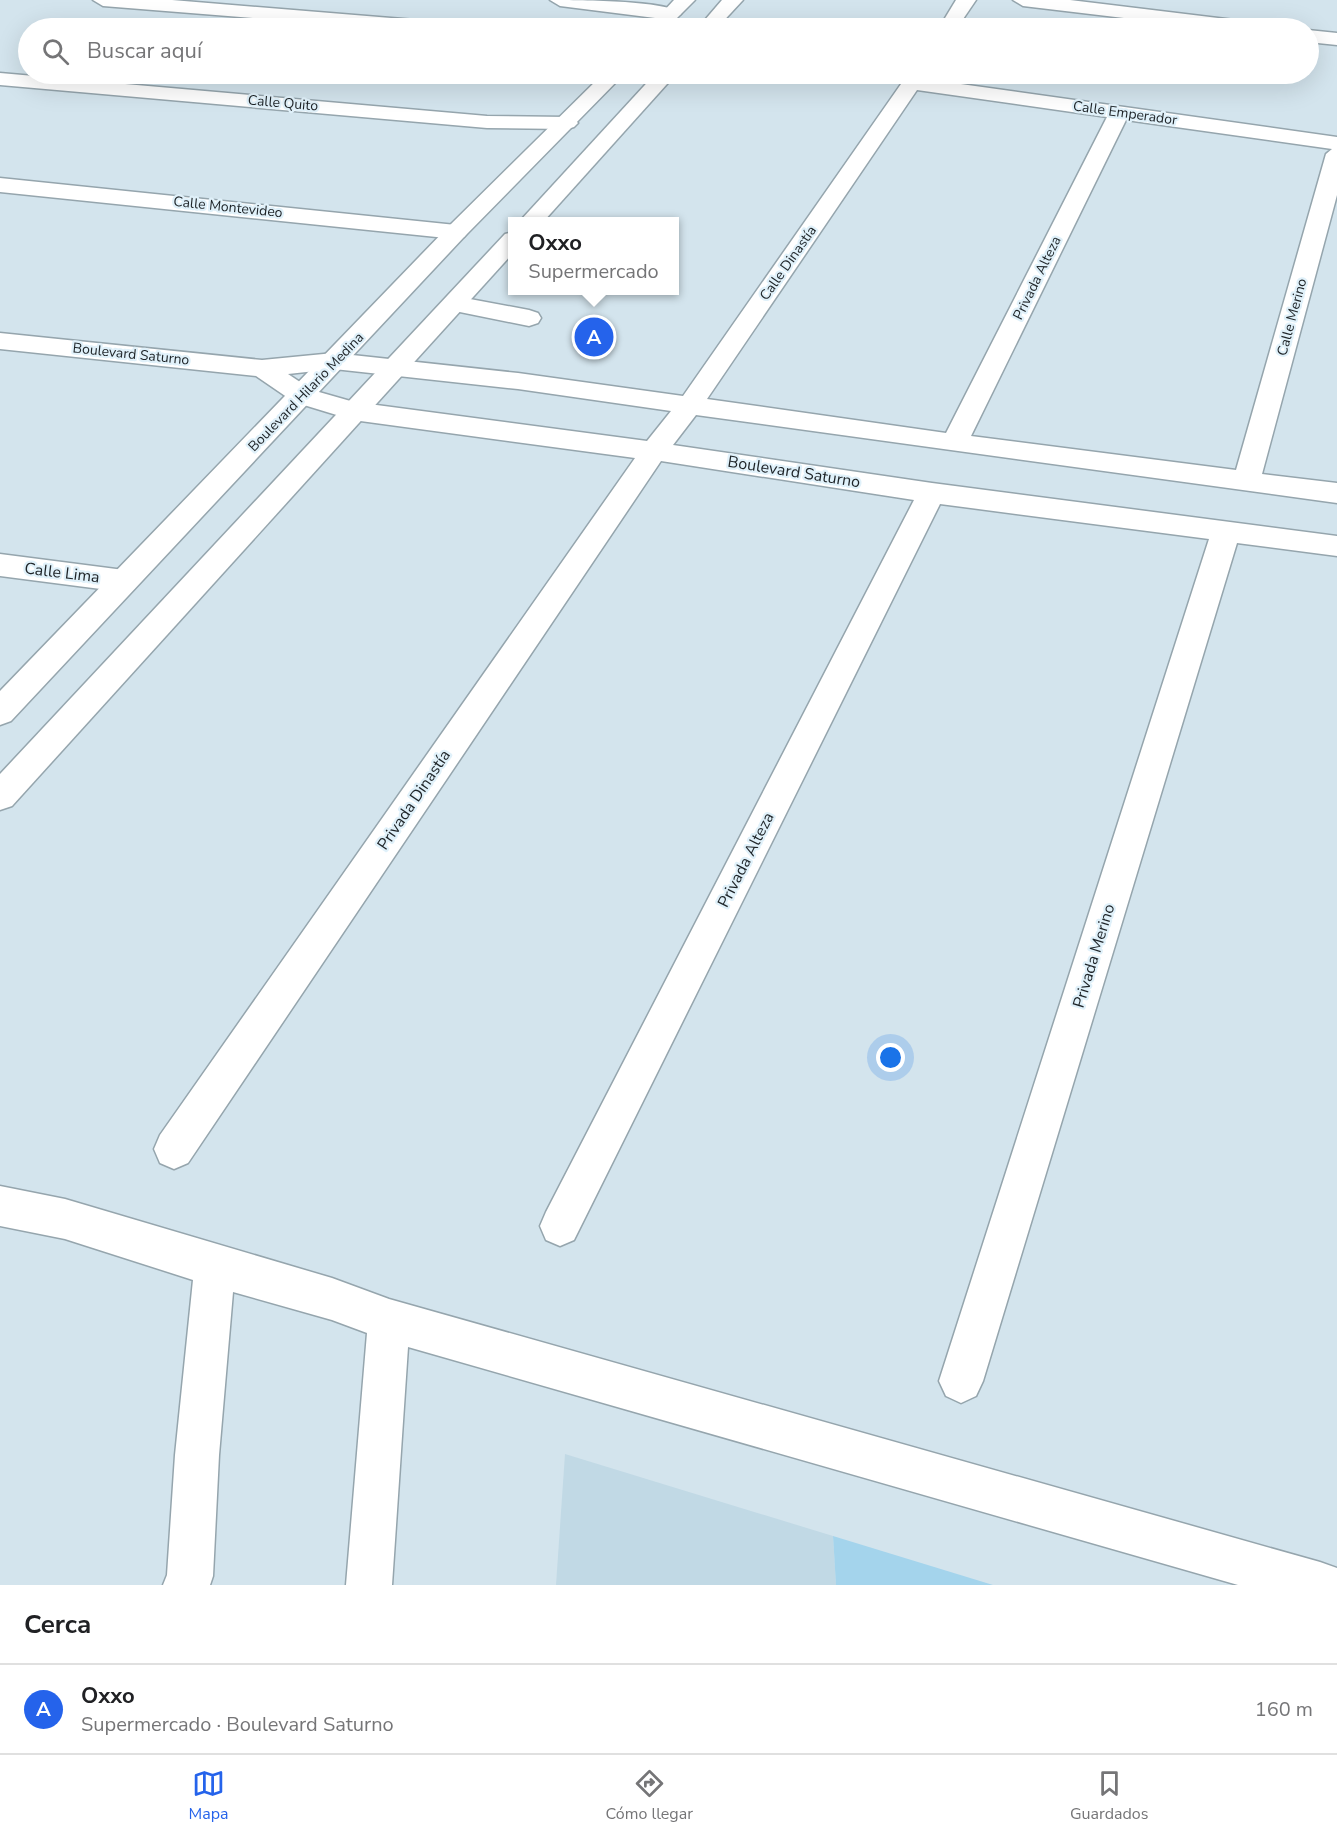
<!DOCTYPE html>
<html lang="es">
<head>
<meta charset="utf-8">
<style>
	:root { --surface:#fff; --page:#f2f2f2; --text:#202124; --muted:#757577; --line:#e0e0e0; --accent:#2563eb }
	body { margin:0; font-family:"Nunito Sans",sans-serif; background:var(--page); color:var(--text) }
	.you { position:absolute; left:891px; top:1058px; width:21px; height:21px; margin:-15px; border:4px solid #fff; border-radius:50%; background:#1a73e8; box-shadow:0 0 0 9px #1a73e833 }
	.badge { display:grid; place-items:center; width:39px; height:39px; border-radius:50%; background:var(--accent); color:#fff; font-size:20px; font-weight:700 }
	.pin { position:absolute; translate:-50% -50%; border:3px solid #fff; box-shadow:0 2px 6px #0006 }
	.popup { position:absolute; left:508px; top:217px; width:171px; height:78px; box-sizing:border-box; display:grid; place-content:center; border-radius:0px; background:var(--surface); filter:drop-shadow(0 2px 4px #0005); font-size:20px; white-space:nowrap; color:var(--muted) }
	.popup b { font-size:22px; color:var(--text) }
	.popup::after { content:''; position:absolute; left:50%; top:100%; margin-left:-12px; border:12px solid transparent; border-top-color:var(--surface) }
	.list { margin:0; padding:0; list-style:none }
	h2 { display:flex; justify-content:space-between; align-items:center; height:78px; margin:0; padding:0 24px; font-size:26px }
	h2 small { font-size:20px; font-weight:400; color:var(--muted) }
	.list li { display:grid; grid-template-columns:39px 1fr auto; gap:18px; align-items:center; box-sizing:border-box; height:90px; padding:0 24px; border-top:2px solid var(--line) }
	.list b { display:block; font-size:22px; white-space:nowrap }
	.list p { margin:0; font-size:20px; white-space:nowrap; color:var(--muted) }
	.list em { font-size:20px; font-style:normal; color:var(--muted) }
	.icon { flex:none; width:33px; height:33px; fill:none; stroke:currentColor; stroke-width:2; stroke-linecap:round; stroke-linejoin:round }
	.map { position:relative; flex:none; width:1337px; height:1585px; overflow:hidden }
	.search { position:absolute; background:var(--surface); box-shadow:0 6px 24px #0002; left:18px; right:18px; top:18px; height:66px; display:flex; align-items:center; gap:15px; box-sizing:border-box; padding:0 21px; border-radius:33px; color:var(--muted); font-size:22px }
	.sheet { height:168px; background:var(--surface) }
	nav { display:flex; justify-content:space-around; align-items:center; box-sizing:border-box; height:84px; border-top:2px solid var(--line); background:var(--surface); font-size:16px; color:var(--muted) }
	nav a { display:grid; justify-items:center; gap:3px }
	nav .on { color:var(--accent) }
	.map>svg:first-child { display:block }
	.built { fill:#c1d9e5 }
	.green { fill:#a4d4ec }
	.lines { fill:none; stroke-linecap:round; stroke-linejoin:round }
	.minor-casing { stroke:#95a5ad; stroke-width:3 }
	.major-casing { stroke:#95a5ad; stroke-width:3 }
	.minor { fill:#fff; fill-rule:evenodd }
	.major { fill:#fff; fill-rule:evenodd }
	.labels { text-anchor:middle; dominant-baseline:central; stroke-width:4.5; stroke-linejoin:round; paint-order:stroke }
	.far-street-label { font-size:14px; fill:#1d2327; stroke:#e0f1fa }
	.street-label { font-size:16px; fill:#1d2327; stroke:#e0f1fa }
</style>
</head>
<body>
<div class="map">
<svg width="1337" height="1585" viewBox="0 0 1337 1585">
	<rect width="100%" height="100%" fill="#d3e4ed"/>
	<!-- built -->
	<path class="built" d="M565,1454L833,1536L836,1585H556Z"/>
	<!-- green -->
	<path class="green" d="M833,1536L993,1585H836Z"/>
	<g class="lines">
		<!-- minor casing -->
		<g class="minor-casing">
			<g id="minor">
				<path d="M93,0H172L440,22L450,28H376L103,6Z"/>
				<path d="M550,0C571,0 671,0 681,14L671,20L560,6Z"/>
				<path d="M956,0H976L957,28H939Z"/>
				<path d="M1013,0H1070L1251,22L1261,28H1208L1023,6Z"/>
				<path d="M1308,30L1337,33V45L1308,42Z"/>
				<path d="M0,73L487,116L567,117L574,119L578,123L574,127L567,129L487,128L0,85Z"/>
				<path d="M908,74H928L925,79L1337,137V195L1262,474L1337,483V503L696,415L673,445L932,483L1337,536V556L1237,543L983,1381L976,1396L961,1403L946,1396L939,1381L1209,539L940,504L574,1240L560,1246L546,1240L540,1226L546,1212L914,500L661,461L188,1163L174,1169L160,1163L154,1149L160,1135L635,458L353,420L294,402L256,376L0,349V333L262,360L334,353L518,373L683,396ZM917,90L1107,117L946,433L707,399ZM1126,120L1332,149L1326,154L1236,470L971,436ZM334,369L518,389L671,411L647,441L354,402L312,390L288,374Z"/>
				<path d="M0,178L456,225L464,227L468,232L464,237L456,239L0,192Z"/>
				<path d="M454,296L529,310L538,313L541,318L538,323L529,326L445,309L442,304L445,299Z"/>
				<path d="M0,554L124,570L134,573L139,581L134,589L124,592L0,576Z"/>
				<path d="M0,1186L65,1199L332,1278L389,1299L1320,1562L1337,1568V1585H1238L408,1347L392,1585H346L367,1333L332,1320L233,1292L219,1455L213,1576L210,1585H163L167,1575L175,1455L193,1280L65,1239L0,1226Z"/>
			</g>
		</g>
		<!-- major casing -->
		<g class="major-casing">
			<g id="major">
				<path d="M674,0H695L667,28H648Z"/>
				<path d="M722,0H743L717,28H698Z"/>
				<path d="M603,74H624L464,237L11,721L0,725V691L448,227Z"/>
				<path d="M655,74H676L543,222H519Z"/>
				<path d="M513,232V253L12,806L0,810V774L505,234Z"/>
			</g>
		</g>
		<!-- minor -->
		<use href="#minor" class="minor"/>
		<!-- major -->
		<use href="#major" class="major"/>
	</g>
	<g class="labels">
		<!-- far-street labels -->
		<g class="far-street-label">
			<text transform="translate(283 103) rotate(5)">Calle Quito</text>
			<text transform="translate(1125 113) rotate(8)">Calle Emperador</text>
			<text transform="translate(228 207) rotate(6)">Calle Montevideo</text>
			<text transform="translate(788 263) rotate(-55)">Calle Dinastía</text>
			<text transform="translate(1037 278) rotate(-64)">Privada Alteza</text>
			<text transform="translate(1292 317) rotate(-75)">Calle Merino</text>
			<text transform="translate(131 354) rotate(6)">Boulevard Saturno</text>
			<text transform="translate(306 392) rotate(-46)">Boulevard Hilario Medina</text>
		</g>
		<!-- street labels -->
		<g class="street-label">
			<text transform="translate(794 472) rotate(9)">Boulevard Saturno</text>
			<text transform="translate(62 573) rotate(7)">Calle Lima</text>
			<text transform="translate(414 800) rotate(-56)">Privada Dinastía</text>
			<text transform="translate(746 860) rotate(-63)">Privada Alteza</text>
			<text transform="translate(1094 956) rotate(-73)">Privada Merino</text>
		</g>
	</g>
</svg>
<div class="you"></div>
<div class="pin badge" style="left:594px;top:337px">A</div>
<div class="popup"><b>Oxxo</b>Supermercado</div>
<div class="search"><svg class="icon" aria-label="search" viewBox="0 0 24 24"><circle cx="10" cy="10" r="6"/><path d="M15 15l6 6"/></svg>Buscar aquí</div>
</div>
<section class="sheet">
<h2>Cerca<small></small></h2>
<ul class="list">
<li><span class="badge">A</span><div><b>Oxxo</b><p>Supermercado · Boulevard Saturno</p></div><em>160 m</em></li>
</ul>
</section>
<nav>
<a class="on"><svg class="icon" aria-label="map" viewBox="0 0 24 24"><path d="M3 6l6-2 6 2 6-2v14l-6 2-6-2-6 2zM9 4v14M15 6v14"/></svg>Mapa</a>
<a><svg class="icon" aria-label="directions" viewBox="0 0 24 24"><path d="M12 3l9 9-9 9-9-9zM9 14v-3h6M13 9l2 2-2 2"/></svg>Cómo llegar</a>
<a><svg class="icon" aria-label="saved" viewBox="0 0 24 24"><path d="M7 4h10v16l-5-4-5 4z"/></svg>Guardados</a>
</nav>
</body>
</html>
